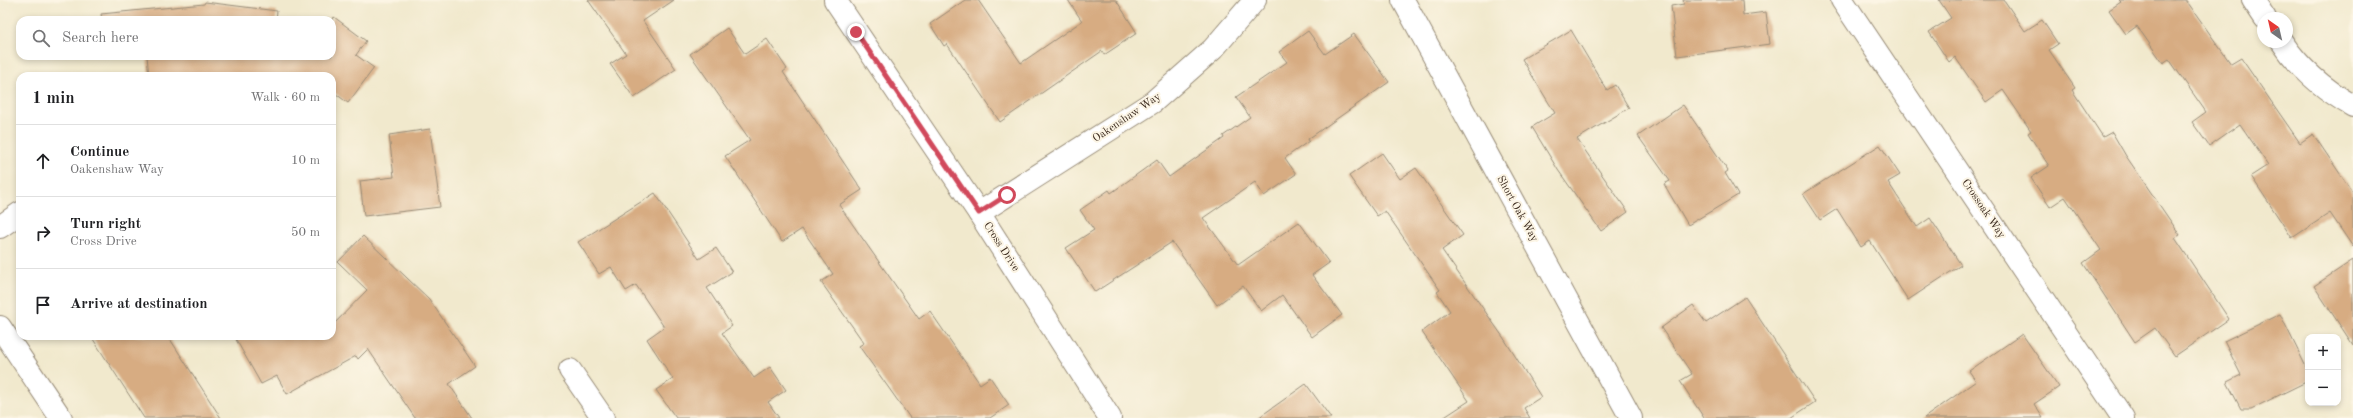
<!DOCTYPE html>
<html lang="en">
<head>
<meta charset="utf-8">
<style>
	:root { --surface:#fff; --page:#f2f2f2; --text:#202124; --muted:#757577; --line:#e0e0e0 }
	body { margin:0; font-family:"Old Standard TT",serif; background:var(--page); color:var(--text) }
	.controls { position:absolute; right:12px; bottom:12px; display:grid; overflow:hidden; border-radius:8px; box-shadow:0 2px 6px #0003 }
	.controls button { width:36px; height:36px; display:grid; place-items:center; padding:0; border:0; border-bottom:1px solid var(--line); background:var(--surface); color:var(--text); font:20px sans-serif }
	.compass { position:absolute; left:2257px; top:12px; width:36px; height:36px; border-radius:50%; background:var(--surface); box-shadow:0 2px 6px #0003; rotate:326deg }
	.stop { position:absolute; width:12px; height:12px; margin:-9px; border:3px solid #d1495b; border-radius:50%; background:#fff }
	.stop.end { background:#d1495b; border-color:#fff; box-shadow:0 1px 4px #0008 }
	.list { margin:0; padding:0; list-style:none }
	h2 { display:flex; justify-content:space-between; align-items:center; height:52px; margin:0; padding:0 16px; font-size:17px }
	h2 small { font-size:13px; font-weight:400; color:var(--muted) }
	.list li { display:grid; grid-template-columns:26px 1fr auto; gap:12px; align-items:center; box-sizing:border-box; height:72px; padding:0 16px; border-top:1px solid var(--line) }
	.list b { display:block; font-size:15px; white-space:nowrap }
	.list p { margin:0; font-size:13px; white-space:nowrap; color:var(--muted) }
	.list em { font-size:13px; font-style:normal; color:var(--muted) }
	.icon { flex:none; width:22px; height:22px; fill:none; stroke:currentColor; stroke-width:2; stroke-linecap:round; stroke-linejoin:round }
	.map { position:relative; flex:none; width:2353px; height:418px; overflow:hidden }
	.search { position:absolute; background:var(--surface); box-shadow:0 2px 6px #0003; left:16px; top:16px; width:320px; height:44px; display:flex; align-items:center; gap:10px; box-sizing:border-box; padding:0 14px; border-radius:12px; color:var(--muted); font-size:15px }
	.panel { position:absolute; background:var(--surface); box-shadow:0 2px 6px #0003; left:16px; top:72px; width:320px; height:268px; border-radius:12px }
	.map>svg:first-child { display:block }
	.building { fill:#d7ac82 }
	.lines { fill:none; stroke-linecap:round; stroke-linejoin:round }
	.minor-casing { stroke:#968a76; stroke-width:24 }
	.minor { stroke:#fff; stroke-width:22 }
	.route { stroke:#d1495b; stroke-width:5 }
	.labels { text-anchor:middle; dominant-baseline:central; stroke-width:4; stroke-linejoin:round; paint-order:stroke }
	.street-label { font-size:11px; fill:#3b2a1e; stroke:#fcf5e5 }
</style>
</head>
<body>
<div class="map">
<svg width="2353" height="418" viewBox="0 0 2353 418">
	<rect width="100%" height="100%" fill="#fcf5e5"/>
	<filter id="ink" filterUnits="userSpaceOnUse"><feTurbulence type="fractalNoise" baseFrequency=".025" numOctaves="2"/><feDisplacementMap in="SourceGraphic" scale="8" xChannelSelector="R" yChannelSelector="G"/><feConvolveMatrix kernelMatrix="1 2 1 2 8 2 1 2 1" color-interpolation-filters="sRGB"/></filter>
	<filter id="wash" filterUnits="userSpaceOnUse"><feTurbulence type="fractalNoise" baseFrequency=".012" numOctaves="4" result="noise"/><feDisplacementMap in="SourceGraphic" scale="16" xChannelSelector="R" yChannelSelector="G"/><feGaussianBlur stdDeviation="0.9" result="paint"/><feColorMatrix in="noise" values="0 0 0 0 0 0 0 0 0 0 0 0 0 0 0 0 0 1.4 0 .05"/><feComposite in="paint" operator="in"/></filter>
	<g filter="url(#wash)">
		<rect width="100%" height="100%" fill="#f1e9cd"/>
		<g id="blocks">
			<!-- building -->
			<g class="building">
				<path d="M588,0H674L643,21L676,69L634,98L610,64L626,54Z"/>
				<path d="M965,0H978L1021,63L1082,21L1068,0H1116L1137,33L1104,55L1102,51L1000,122L947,44L944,46L930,24Z"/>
				<path d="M1683,0H1742L1743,15L1766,12L1770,44L1677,56L1671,6L1684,4Z"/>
				<path d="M1939,0H2004L2025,31L2042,20L2058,44L2049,50L2075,88L2072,90L2103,137L2112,132L2126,156L2180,235L2175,238L2229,319L2175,356L2155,328L2135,342L2083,263L2101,250L2065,197L2050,207L2031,178L2049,166L2028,133L2031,131L2003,90L1986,102L1955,57L1949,62L1929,32L1951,18Z"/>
				<path d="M2119,0H2186L2231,64L2241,58L2300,143L2313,134L2353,193V247L2330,213L2292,238L2251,176L2268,165L2240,124L2209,146L2192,122L2206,112L2169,59L2163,63L2137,26L2126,34L2109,10L2121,2Z"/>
				<path d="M205,2L277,11L276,20H102L101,14L204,4Z"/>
				<path d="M334,17L366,41L356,55L374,68L348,103L332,91V76H149L147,56H332V21Z"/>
				<path d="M727,28L745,54L767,39L787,69L783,72L862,190L839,205L919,319L930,311L980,384L990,377L1009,405L990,418H910L859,346L864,343L821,282L833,274L802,229L782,242L725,156L750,140L690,54Z"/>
				<path d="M1571,30L1607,90L1615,85L1629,108L1577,139L1628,212L1601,231L1558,170L1532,127L1555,113L1522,59Z"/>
				<path d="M1308,31L1325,54L1354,34L1389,82L1308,139L1309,141L1285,158L1296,174L1264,196L1255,182L1203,218L1238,265L1299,222L1329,263L1312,275L1342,315L1312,337L1282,295L1261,311L1243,286L1217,305L1172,242L1095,292L1066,248L1094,230L1080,210L1109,190L1111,193L1157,160L1169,177L1224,138L1223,136L1250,117L1236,97L1287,62L1279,52Z"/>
				<path d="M1683,105L1728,171L1725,173L1738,195L1688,225L1664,184L1670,181L1638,136Z"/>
				<path d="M430,129L440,207L364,216L360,181L394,177L389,135Z"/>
				<path d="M1880,145L1900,175L1888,182L1917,227L1930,218L1961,265L1908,300L1870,241L1861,247L1837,209L1820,220L1803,194Z"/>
				<path d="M1382,153L1400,179L1416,168L1463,235L1442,250L1503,337L1541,397L1524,408L1530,418H1443L1469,401L1422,332L1450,311L1437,292L1440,290L1385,211L1377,216L1349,176Z"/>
				<path d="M655,193L699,259L716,248L732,272L707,288L732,326L722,333L754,378L770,367L786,390L768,402L779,418H676L656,390L673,379L647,339L664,327L636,285L626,291L611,267L599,274L578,242Z"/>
				<path d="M363,236L429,299L475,366L449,384L472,418H415L368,349L358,359L356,356L287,394L277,376L261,384L234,336H332V326L367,290L338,262Z"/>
				<path d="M2353,260V345L2314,286Z"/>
				<path d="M1745,297L1815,402L1791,418H1704L1680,381L1692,374L1661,328L1693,305L1706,323Z"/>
				<path d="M2280,314L2308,371V381L2251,409H2241L2227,382L2241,375L2224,341Z"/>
				<path d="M2022,334L2059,387L2034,404L2043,418H1924L1976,381L1969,371Z"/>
				<path d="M91,336H168L221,418H144Z"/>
				<path d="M1306,384L1331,418H1258Z"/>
			</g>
		</g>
	</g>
	<g filter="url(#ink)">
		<use href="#blocks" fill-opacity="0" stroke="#968a76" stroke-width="1"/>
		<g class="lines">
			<!-- minor casing -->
			<g class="minor-casing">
				<g id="minor">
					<path d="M835,0L979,213L1110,418"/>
					<path d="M1403,0L1631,418"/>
					<path d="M1842,0L2123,418"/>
					<path d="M2253,0L2265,18"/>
					<path d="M2282,42C2300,69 2325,90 2353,106"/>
					<path d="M979,213L1153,102L1213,49L1255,0"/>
					<path d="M0,227L20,213"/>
					<path d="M0,327L61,418"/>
					<path d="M570,370L603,418"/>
				</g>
			</g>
			<!-- minor -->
			<use href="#minor" class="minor"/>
		</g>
	</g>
	<g class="lines" filter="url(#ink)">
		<!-- route -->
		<path class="route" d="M856,32L979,213L1007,195"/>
	</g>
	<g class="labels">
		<!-- street labels -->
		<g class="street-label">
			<text transform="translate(1127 118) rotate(-34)">Oakenshaw Way</text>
			<text transform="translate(1517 209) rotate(61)">Short Oak Way</text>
			<text transform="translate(1983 209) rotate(56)">Crossoak Way</text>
			<text transform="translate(1001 247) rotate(57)">Cross Drive</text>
		</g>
	</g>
</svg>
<div class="controls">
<button>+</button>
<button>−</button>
</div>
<svg class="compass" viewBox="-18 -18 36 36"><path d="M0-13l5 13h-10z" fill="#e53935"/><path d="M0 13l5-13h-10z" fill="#757577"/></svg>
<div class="stop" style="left:1007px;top:195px"></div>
<div class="stop end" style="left:856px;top:32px"></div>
<div class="search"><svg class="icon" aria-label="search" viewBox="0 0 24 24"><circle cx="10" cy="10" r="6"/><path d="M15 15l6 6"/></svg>Search here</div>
<section class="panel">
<h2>1 min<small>Walk · 60 m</small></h2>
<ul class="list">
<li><svg class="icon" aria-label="ahead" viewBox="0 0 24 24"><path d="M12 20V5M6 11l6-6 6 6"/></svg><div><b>Continue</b><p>Oakenshaw Way</p></div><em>10 m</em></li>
<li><svg class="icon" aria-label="right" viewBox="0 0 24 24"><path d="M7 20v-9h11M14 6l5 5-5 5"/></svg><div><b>Turn right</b><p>Cross Drive</p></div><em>50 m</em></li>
<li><svg class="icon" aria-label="arrive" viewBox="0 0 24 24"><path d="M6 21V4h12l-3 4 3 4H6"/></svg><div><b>Arrive at destination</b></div></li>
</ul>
</section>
</div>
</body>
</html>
